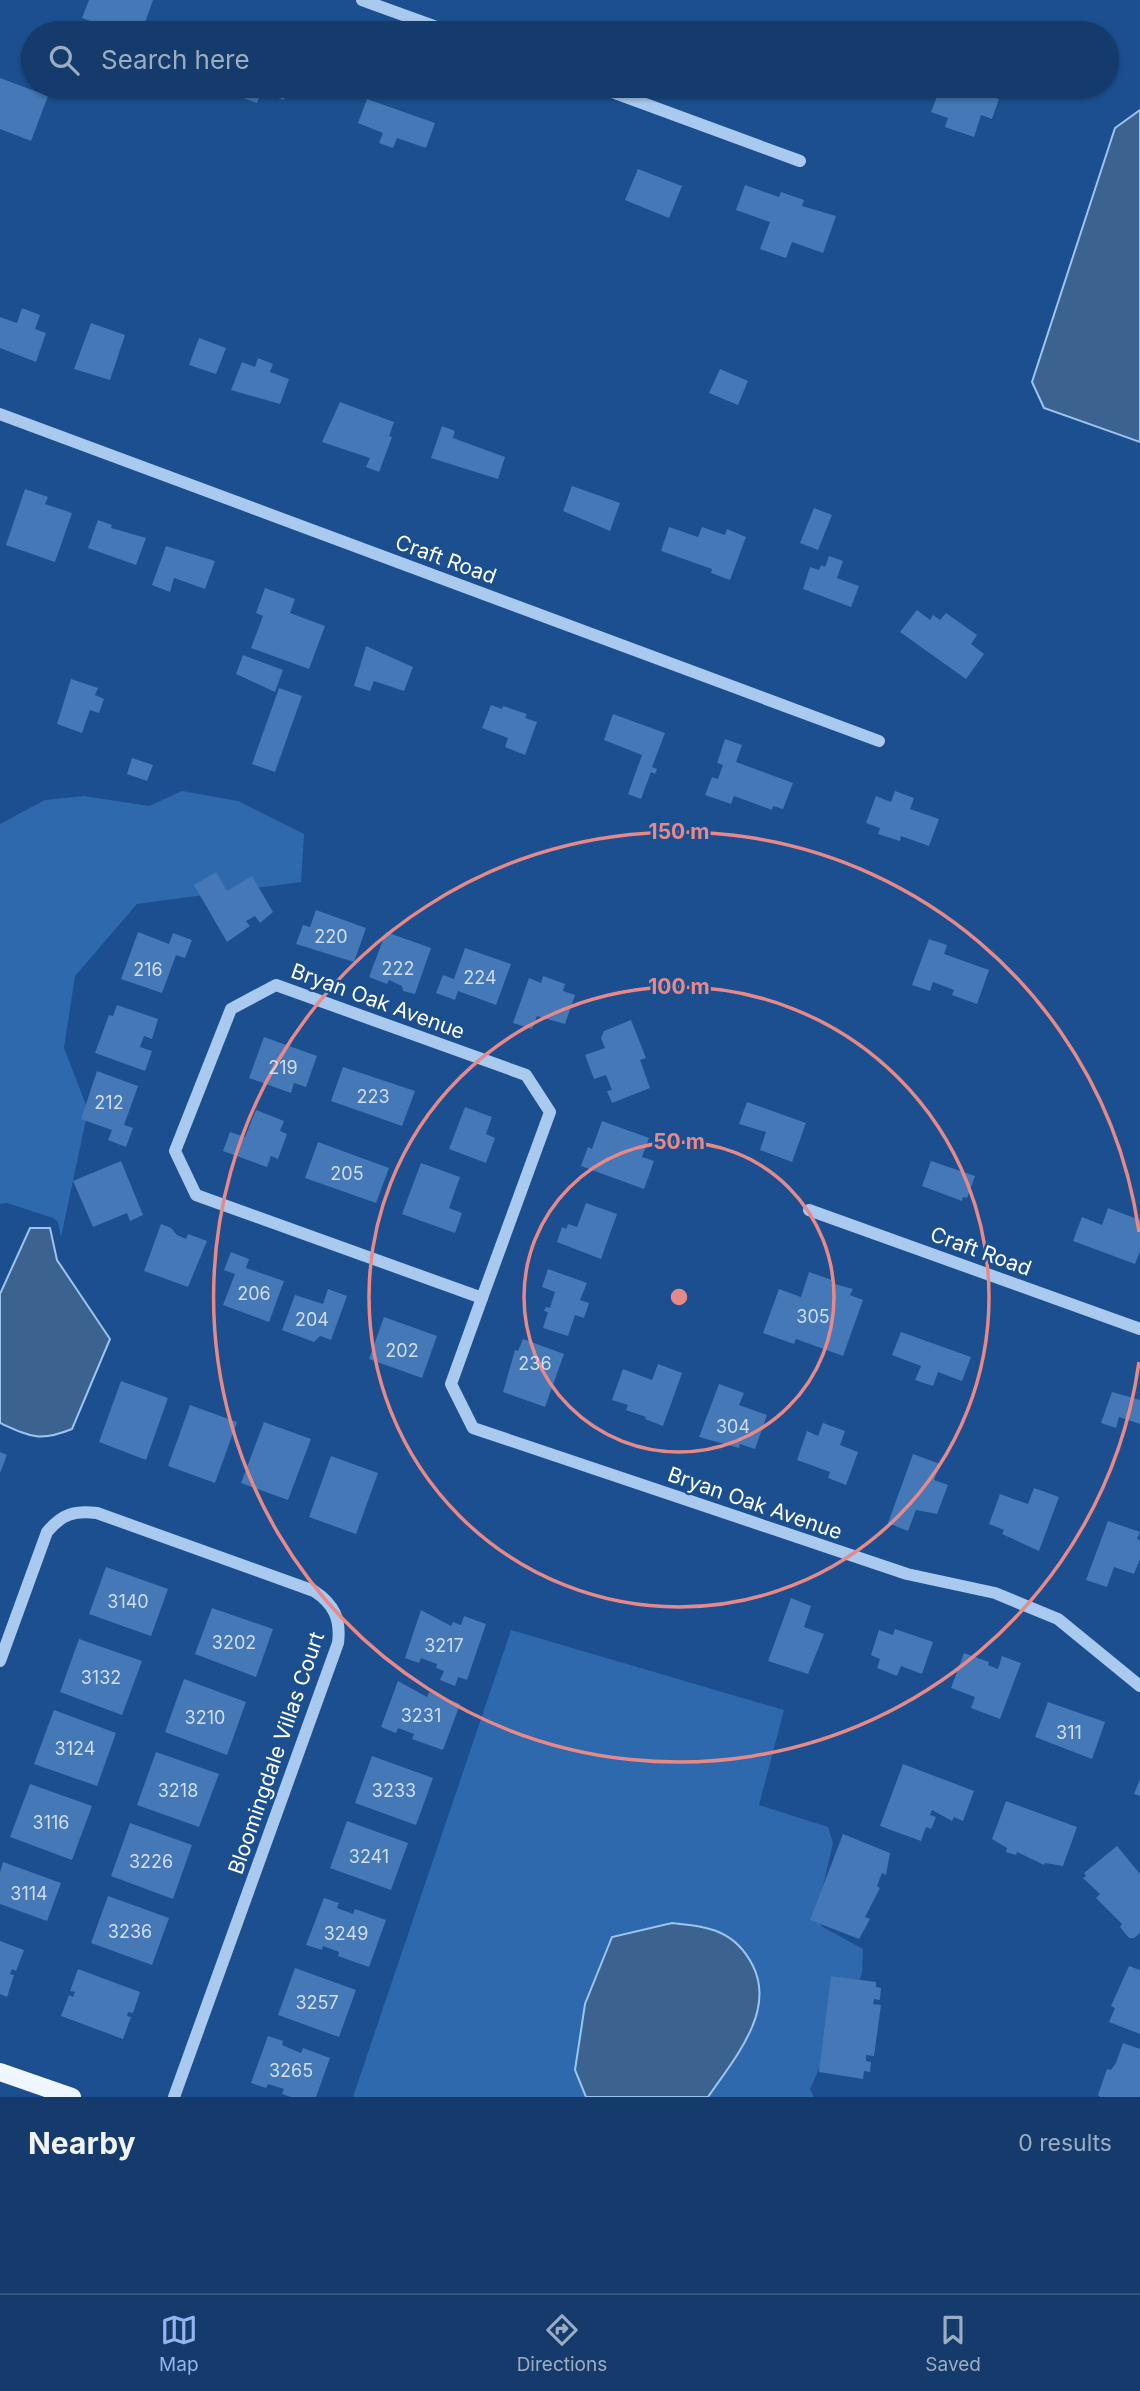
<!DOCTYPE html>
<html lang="en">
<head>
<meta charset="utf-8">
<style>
	:root { --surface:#143b6b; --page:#214673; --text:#f1f3f6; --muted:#9dadc1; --line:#33557e; --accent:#95b2f1 }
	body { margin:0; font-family:Inter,sans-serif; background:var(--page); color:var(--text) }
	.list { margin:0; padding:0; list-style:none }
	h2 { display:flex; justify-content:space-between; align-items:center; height:91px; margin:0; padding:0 28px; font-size:30px }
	h2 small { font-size:23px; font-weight:400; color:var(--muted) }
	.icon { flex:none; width:38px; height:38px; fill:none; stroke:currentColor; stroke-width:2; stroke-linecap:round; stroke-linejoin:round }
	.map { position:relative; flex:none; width:1140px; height:2097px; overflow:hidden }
	.search { position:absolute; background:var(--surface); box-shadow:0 2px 5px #0004; left:21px; right:21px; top:21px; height:77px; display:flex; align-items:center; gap:18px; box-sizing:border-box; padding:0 24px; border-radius:38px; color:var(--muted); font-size:26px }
	.sheet { height:196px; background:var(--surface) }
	nav { display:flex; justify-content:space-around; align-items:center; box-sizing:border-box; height:98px; border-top:2px solid var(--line); background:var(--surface); font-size:19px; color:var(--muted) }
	nav a { display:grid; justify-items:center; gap:4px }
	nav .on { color:var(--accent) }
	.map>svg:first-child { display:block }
	.green { fill:#2e69ad }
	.water { fill:#3c6290; stroke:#9cc4f0; stroke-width:2 }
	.building { fill:#4478b7 }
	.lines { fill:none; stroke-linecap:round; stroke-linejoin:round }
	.minor { stroke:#a9c9ee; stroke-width:12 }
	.major { stroke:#f0f6ff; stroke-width:18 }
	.ring { fill:none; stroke:#e88989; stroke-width:3.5 }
	.labels { text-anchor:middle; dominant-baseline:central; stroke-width:5; stroke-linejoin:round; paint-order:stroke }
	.number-label { font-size:18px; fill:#d0dded }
	.street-label { font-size:21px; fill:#fff; stroke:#1b4f8f }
	.centre { fill:#e88989; stroke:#1b4f8f; stroke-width:3.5 }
	.ring-label { font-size:21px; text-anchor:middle; font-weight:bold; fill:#e88989; stroke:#1b4f8f; stroke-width:5; stroke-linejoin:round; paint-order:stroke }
</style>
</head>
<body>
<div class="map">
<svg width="1140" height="2097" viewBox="0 0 1140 2097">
	<rect width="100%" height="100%" fill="#1b4f8f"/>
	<!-- green -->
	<g class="green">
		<path d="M182,791L238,801L304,834L301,882L137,904L75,976L64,1048L88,1110L61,1237L58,1222L53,1218L7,1203L0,1204V824L45,800L84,796L149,806Z"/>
		<path d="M511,1630L784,1710L759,1805L828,1827L833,1843L819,1903L821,1926L863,1949L862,1974L810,2089L814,2097H708L746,2040L575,2070L586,2097H353Z"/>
	</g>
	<!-- water -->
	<g class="water">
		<path d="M1140,110V442L1044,408L1032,382L1115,128Z"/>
		<path d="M30,1228H50L57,1260L110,1339L72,1429C40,1442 31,1437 0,1423V1294Z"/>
		<path d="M672,1923C709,1927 735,1930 753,1966C776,2012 733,2060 708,2097H586L575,2070L585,2004L612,1937Z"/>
	</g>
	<!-- building -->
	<g class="building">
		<path d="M89,0H153L142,31L115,21L113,29L82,18Z"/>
		<path d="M1043,26L1063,33H1040Z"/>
		<path d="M0,78L48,96L31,141L0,129Z"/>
		<path d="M241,86H289L284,100L261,92L257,103L238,96Z"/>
		<path d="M941,86L992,87L989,96L999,99L992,119L981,115L974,137L945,127L948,118L931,112Z"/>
		<path d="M1001,86H1019L1017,92Z"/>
		<path d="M367,99L435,123L426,148L397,138L393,148L379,143L383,133L358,123Z"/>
		<path d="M638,169L682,186L669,218L625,200Z"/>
		<path d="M745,185L779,197L781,192L804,200L802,206L836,216L823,253L792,242L786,258L760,249L770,222L736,210Z"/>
		<path d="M22,308L40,315L35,329L46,333L36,362L0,348V317L17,323Z"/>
		<path d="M91,323L125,335L110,380L74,369Z"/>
		<path d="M199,338L226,348L216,374L189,365Z"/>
		<path d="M258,358L273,364L270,372L289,379L280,404L231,390L242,362L255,367Z"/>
		<path d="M720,369L748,381L738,405L709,393Z"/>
		<path d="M340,402L394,422L389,436L392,437L379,472L366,467L370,458L322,442Z"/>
		<path d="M442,426L455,431L453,438L505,457L498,479L431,458Z"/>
		<path d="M572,486L620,503L610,531L563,511Z"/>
		<path d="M25,489L48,497L45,504L72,513L55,562L6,545Z"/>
		<path d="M814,508L832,515L818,550L800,543Z"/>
		<path d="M98,520L112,525L111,528L146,538L136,565L88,548Z"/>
		<path d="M669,527L698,537L702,527L725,535L727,529L746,537L730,580L711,573L712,569L661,551Z"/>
		<path d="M166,546L215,561L205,589L174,578L170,592L152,585Z"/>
		<path d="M829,556L843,561L837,578L859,586L851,607L803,589L810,567L819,570L821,565L825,567Z"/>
		<path d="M265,588L295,599L290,613L325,626L309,669L251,648L263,616L256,613Z"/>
		<path d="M917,610L930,620L933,615L940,620L946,613L977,635L971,644L984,654L966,679L900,632Z"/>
		<path d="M366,646L413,667L404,691L374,681L370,691L354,686Z"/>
		<path d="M243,655L283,670L275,692L236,674Z"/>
		<path d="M71,679L98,688L95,695L104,699L99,713L90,710L82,733L57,724Z"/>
		<path d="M279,688L302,696L275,772L252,764Z"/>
		<path d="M491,705L502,709L503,706L527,714L525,718L537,722L525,755L505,747L508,738L482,728Z"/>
		<path d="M613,714L665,733L652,767L657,769L655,774L651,772L641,799L628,794L642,755L604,740Z"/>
		<path d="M725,739L742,745L736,762L793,783L783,809L773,806L772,810L734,796L731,804L705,795L712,777L718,779L723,765L717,763Z"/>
		<path d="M132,758L153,765L147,781L127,774Z"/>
		<path d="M895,791L914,798L910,809L939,819L929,846L901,836L900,841L878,834L880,828L866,823L876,796L891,802Z"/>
		<path d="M216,872L227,891L252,876L273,912L260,923L255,916L246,921L250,926L227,942L194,885Z"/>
		<path d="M316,910L366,928L354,962L296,944L303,925L310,927Z"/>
		<path d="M138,932L169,944L173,933L192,940L185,958L176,955L162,993L121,979Z"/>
		<path d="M386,932L431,948L415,994L403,991L402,986L389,980L387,984L369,977Z"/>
		<path d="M929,939L947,945L944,954L989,970L977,1004L952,995L954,990L933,982L930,991L912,985Z"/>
		<path d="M465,948L511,964L496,1005L458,991L455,1000L436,993L443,975L454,979Z"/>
		<path d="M543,976L565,984L563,991L575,995L565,1024L537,1016L532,1029L513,1023L529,978L541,983Z"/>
		<path d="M117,1005L158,1019L152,1039L144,1036L140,1047L152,1051L145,1071L95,1053L109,1015L113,1016Z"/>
		<path d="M631,1020L646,1058L640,1060L650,1088L612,1103L607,1091L612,1090L606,1075L594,1079L585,1055L605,1048L601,1038L604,1031Z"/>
		<path d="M264,1037L317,1056L306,1087L294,1083L291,1093L249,1078Z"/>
		<path d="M343,1067L415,1091L402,1126L331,1101Z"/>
		<path d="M97,1071L138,1086L124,1125L133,1128L126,1147L108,1140L112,1130L81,1119Z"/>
		<path d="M747,1102L806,1123L792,1162L760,1150L766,1132L739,1124Z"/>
		<path d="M465,1107L492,1117L486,1134L495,1138L486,1163L449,1149Z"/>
		<path d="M256,1110L284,1121L280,1131L287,1134L278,1159L271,1156L267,1167L223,1151L230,1132L245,1137Z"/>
		<path d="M602,1121L649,1138L642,1157L654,1161L644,1189L581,1166L588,1147L592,1149Z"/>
		<path d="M318,1142L389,1168L376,1203L305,1178Z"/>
		<path d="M121,1161L143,1215L130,1221L127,1213L93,1227L73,1181Z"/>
		<path d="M931,1161L975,1176L967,1198L963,1197L962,1201L922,1186Z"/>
		<path d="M421,1163L460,1177L449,1208L462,1213L455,1233L402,1214Z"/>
		<path d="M586,1203L617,1214L601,1259L557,1242L562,1227L566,1229L568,1224L577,1227Z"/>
		<path d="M1108,1208L1140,1220V1251L1135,1264L1073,1241L1082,1217L1102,1225Z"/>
		<path d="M161,1224L171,1228L177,1235L186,1239L188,1234L207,1241L188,1287L144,1271Z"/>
		<path d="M231,1252L249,1259L246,1268L284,1281L269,1322L223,1305L235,1274L224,1270Z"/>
		<path d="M548,1269L587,1283L580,1300L589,1303L584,1318L575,1315L568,1336L543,1328L548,1312L544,1311L546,1307L550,1308L555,1292L542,1287Z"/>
		<path d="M809,1272L832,1280L831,1283L853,1289L850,1295L863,1300L843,1356L796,1339L794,1344L763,1333L779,1289L801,1297Z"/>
		<path d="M328,1289L347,1296L331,1340L320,1336L314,1342L282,1330L295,1295L323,1304Z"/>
		<path d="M384,1317L437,1336L422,1378L369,1359Z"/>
		<path d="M901,1332L971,1357L962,1381L938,1372L933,1386L915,1380L921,1366L892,1355Z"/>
		<path d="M523,1339L564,1354L545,1407L503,1392L515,1350L518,1351Z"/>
		<path d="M658,1364L682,1373L663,1426L645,1419L646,1417L626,1410L628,1405L612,1400L623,1369L652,1380Z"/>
		<path d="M121,1381L168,1398L146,1460L99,1442Z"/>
		<path d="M719,1384L744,1393L739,1405L767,1415L755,1449L740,1444L739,1448L699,1437Z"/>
		<path d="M1112,1392L1140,1400V1424L1119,1417L1116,1428L1101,1423Z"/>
		<path d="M190,1405L237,1422L215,1483L168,1466Z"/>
		<path d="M264,1422L311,1439L288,1500L241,1483Z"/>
		<path d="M823,1423L845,1431L840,1445L858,1452L846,1485L828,1478L830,1472L797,1460L807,1431L818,1436Z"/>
		<path d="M0,1452L7,1455L0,1473Z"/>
		<path d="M913,1454L940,1464L934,1480L948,1485L937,1514L916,1510L908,1531L888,1523Z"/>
		<path d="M331,1456L378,1473L356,1534L309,1517Z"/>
		<path d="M1034,1488L1059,1497L1039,1551L1002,1534L1004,1530L989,1524L1000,1494L1028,1504Z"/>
		<path d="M1108,1521L1140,1532L1137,1539L1140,1540V1559L1134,1574L1114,1567L1107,1587L1086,1580Z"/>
		<path d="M106,1567L168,1589L151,1636L89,1614Z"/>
		<path d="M791,1598L811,1606L804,1627L824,1634L808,1674L768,1661Z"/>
		<path d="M212,1608L273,1629L256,1677L195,1654Z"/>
		<path d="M421,1610L451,1626L453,1622L461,1625L464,1616L486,1624L467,1680L458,1677L455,1686L440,1680L444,1671L436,1668L437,1664L421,1658L419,1663L405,1658Z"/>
		<path d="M895,1629L933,1642L922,1674L901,1666L897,1676L877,1668L880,1659L871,1655L879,1630L893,1635Z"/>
		<path d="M79,1639L142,1661L122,1715L60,1692Z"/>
		<path d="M964,1653L989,1662L988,1665L998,1669L1002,1656L1021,1663L1000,1719L971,1708L975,1697L951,1688Z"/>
		<path d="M184,1679L246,1702L227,1755L165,1732Z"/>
		<path d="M398,1681L427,1697L429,1692L460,1704L443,1750L412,1739L414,1734L398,1728L396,1733L381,1727Z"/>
		<path d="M1048,1702L1105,1722L1092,1759L1035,1737Z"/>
		<path d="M54,1710L116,1733L97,1786L34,1764Z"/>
		<path d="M156,1752L219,1774L199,1827L137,1805Z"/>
		<path d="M372,1756L433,1778L416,1825L355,1803Z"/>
		<path d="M903,1764L974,1791L963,1821L954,1817L952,1821L932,1810L930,1815L936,1817L931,1829L926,1827L921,1841L880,1826Z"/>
		<path d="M1140,1779V1796L1134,1794Z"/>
		<path d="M30,1784L92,1806L72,1860L10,1837Z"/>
		<path d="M1006,1801L1077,1827L1063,1866L1045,1863L1044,1865L1017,1852L1016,1855L1006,1852L1007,1848L992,1839Z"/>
		<path d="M347,1821L408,1843L391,1890L330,1868Z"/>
		<path d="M130,1823L192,1845L173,1899L111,1876Z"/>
		<path d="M843,1834L890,1853L886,1875L882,1873L877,1886L880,1888L865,1917L870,1919L859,1939L810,1920Z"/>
		<path d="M1117,1846L1140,1874V1933L1134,1938H1129L1120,1927L1122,1924L1096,1898L1100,1894L1083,1878L1086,1876L1084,1873Z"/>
		<path d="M3,1862L61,1883L47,1921L0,1904V1872Z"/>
		<path d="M108,1896L169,1918L152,1965L91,1943Z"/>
		<path d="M324,1898L339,1903L337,1908L353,1914L355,1909L386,1920L369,1967L338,1956L339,1952L323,1946L322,1950L306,1945Z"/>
		<path d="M0,1941L24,1950L16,1971L12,1969L10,1974L14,1975L7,1997L0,1994Z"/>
		<path d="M1129,1966L1140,1970V2034L1109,2022L1115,2008L1111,2006Z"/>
		<path d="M295,1968L356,1990L339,2037L278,2015Z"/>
		<path d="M78,1969L140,1992L133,2013L128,2012L127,2016L131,2017L123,2039L61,2016L69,1995L73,1997L75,1992L70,1991Z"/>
		<path d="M831,1976L876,1982V1987L881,1988L880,2000L874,1999L873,2004L881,2005L874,2056L866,2055V2061L871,2062L870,2072L864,2071L863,2079L819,2072Z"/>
		<path d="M268,2036L283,2041L282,2045L301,2053L303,2048L330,2058L316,2097H291L282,2094L284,2089L268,2084L266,2088L251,2083Z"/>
		<path d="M1123,2043L1140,2049V2097H1100L1098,2095L1107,2069L1111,2070L1116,2063Z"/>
	</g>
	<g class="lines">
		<!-- minor -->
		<g class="minor">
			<path d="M362,0L453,33"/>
			<path d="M596,86L800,161"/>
			<path d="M0,414L879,741"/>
			<path d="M276,985L526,1075L550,1112L482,1298L196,1195L175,1151L231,1009Z"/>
			<path d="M809,1210L1140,1329"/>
			<path d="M482,1298L451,1384L473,1428L907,1574L995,1593L1058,1619L1140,1686"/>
			<path d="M0,1661L47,1532C62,1514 75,1510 97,1513L314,1591C334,1604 341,1619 338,1643L174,2097"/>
		</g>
		<!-- major -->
		<path class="major" d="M0,2072L72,2097"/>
	</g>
	<!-- distance rings -->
	<g class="ring">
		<circle cx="679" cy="1297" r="155"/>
		<circle cx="679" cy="1297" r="310"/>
		<path d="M1139 1362A465 465 0 1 1 1139 1232"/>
	</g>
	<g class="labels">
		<!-- number labels -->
		<g class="number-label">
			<text x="331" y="936">220</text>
			<text x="398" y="968">222</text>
			<text x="148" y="969">216</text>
			<text x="480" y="977">224</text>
			<text x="283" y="1067">219</text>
			<text x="373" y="1096">223</text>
			<text x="109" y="1102">212</text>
			<text x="347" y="1173">205</text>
			<text x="254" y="1293">206</text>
			<text x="813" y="1316">305</text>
			<text x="312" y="1319">204</text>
			<text x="402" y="1350">202</text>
			<text x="535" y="1363">236</text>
			<text x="733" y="1426">304</text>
			<text x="128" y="1601">3140</text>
			<text x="234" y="1642">3202</text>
			<text x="444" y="1645">3217</text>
			<text x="101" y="1677">3132</text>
			<text x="421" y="1715">3231</text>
			<text x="205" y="1717">3210</text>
			<text x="1069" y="1732">311</text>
			<text x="75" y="1748">3124</text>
			<text x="178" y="1790">3218</text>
			<text x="394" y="1790">3233</text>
			<text x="51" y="1822">3116</text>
			<text x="369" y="1856">3241</text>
			<text x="151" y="1861">3226</text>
			<text x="29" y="1893">3114</text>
			<text x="130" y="1931">3236</text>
			<text x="346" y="1933">3249</text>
			<text x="317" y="2002">3257</text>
			<text x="291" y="2070">3265</text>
		</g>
		<!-- street labels -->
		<g class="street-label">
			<text transform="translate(446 559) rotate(20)">Craft Road</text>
			<text transform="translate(378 1001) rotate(20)">Bryan Oak Avenue</text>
			<text transform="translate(981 1251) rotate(20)">Craft Road</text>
			<text transform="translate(755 1503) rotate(19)">Bryan Oak Avenue</text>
			<text transform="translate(276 1753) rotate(-71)">Bloomingdale Villas Court</text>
		</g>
	</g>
	<circle cx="679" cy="1297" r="10" class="centre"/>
	<g class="ring-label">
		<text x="679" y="839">150 m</text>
		<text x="679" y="994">100 m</text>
		<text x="679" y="1149">50 m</text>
	</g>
</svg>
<div class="search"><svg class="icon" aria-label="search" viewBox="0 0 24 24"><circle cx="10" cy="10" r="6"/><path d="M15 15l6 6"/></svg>Search here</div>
</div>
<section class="sheet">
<h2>Nearby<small>0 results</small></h2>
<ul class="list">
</ul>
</section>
<nav>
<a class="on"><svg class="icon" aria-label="map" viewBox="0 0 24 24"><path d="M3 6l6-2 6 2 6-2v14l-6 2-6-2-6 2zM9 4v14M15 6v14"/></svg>Map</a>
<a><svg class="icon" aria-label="directions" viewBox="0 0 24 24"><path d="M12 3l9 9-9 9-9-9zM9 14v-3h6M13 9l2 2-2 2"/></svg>Directions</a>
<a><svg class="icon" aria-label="saved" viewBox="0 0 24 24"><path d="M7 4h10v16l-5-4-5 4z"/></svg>Saved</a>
</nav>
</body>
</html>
